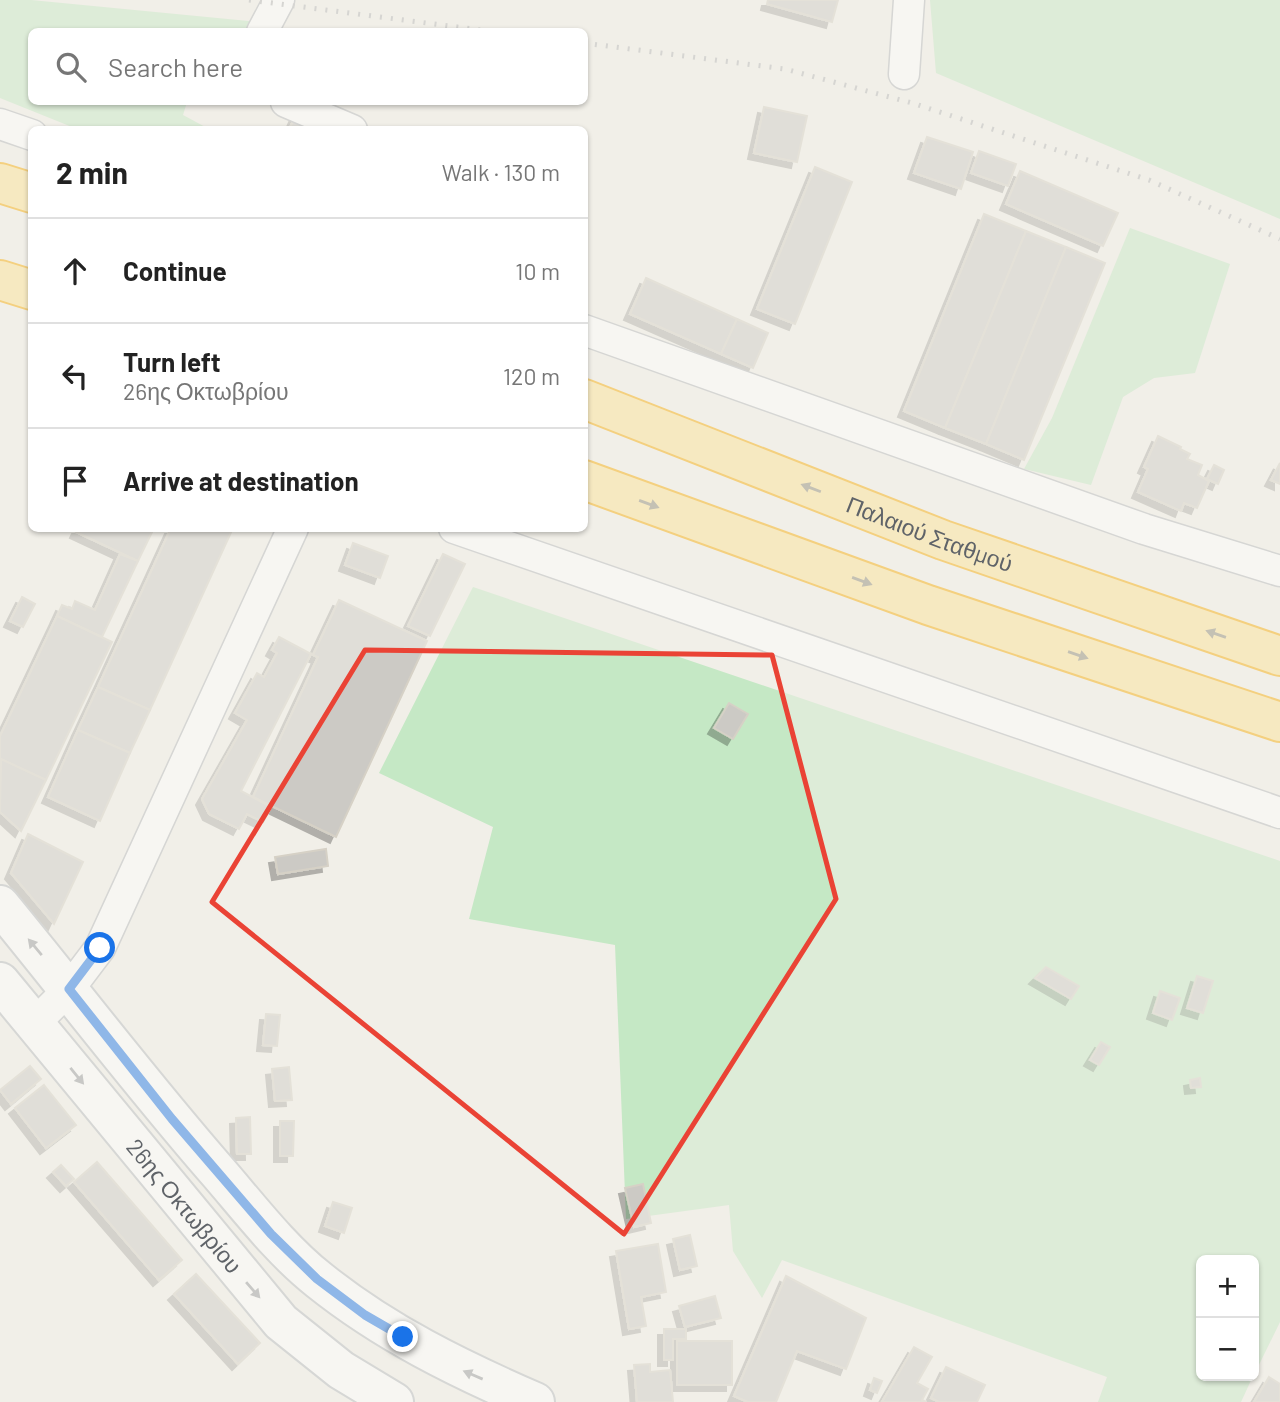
<!DOCTYPE html>
<html lang="en">
<head>
<meta charset="utf-8">
<style>
	:root { --surface:#fff; --page:#f6f6f6; --text:#222; --muted:#767676; --line:#e0e0e0 }
	body { margin:0; font-family:Barlow,sans-serif; background:var(--page); color:var(--text) }
	.controls { position:absolute; right:21px; bottom:21px; display:grid; overflow:hidden; border-radius:10px; box-shadow:0 2px 5px #0004 }
	.controls button { width:63px; height:63px; display:grid; place-items:center; padding:0; border:0; border-bottom:2px solid var(--line); background:var(--surface); color:var(--text); font:35px sans-serif }
	.stop { position:absolute; width:21px; height:21px; margin:-16px; border:5px solid #1a73e8; border-radius:50%; background:#fff }
	.stop.end { background:#1a73e8; border-color:#fff; box-shadow:0 2px 7px #0008 }
	.list { margin:0; padding:0; list-style:none }
	h2 { display:flex; justify-content:space-between; align-items:center; height:91px; margin:0; padding:0 28px; font-size:30px }
	h2 small { font-size:23px; font-weight:400; color:var(--muted) }
	.list li { display:grid; grid-template-columns:46px 1fr auto; gap:21px; align-items:center; box-sizing:border-box; height:105px; padding:0 28px; border-top:2px solid var(--line) }
	.list b { display:block; font-size:26px; white-space:nowrap }
	.list p { margin:0; font-size:23px; white-space:nowrap; color:var(--muted) }
	.list em { font-size:23px; font-style:normal; color:var(--muted) }
	.icon { flex:none; width:38px; height:38px; fill:none; stroke:currentColor; stroke-width:2; stroke-linecap:round; stroke-linejoin:round }
	.map { position:relative; flex:none; width:1280px; height:1402px; overflow:hidden }
	.search { position:absolute; background:var(--surface); box-shadow:0 2px 5px #0004; left:28px; top:28px; width:560px; height:77px; display:flex; align-items:center; gap:18px; box-sizing:border-box; padding:0 24px; border-radius:10px; color:var(--muted); font-size:26px }
	.panel { position:absolute; background:var(--surface); box-shadow:0 2px 5px #0004; left:28px; top:126px; width:560px; height:406px; border-radius:10px }
	.map>svg:first-child { display:block }
	.green { fill:#c5e8c5 }
	.building { fill:#cccac5; stroke:#d6d1c6; stroke-width:2; filter:url(#shadow) }
	.lines { fill:none; stroke-linecap:round; stroke-linejoin:round }
	.street-casing { stroke:#b5b8bc; stroke-width:33 }
	.secondary-casing { stroke:#b6babf; stroke-width:42 }
	.highway-casing { stroke:#f9ab00; stroke-width:42 }
	.street { stroke:#fff; stroke-width:30 }
	.secondary { stroke:#fff; stroke-width:38 }
	.highway { stroke:#fde293; stroke-width:38 }
	.rail { stroke:#b6b7b8; stroke-width:5; stroke-dasharray:2 9; stroke-linecap:butt }
	.oneway { fill:#8e8975 }
	.oneway2 { fill:#979a9d }
	.route { stroke:#1a73e8; stroke-width:9 }
	.marked { fill:none; stroke:#ea4335; stroke-width:5; stroke-linejoin:round }
	.labels { text-anchor:middle; dominant-baseline:central; stroke-width:7; stroke-linejoin:round; paint-order:stroke }
	.street-label { font-size:23px; fill:#5f6368; stroke:#fff }
</style>
</head>
<body>
<div class="map">
<svg width="1280" height="1402" viewBox="0 0 1280 1402">
	<defs>
		<filter id="shadow"><feDropShadow dx="-6" dy="6" stdDeviation="0" flood-color="#0004"/></filter>
	</defs>
	<rect width="100%" height="100%" fill="#f1efe8"/>
	<!-- green -->
	<g class="green">
		<path d="M0,0H31L259,22L246,32H32V102H187L183,115L209,129H77L0,98Z"/>
		<path d="M930,0H1280V219L936,73Z"/>
		<path d="M1130,228L1230,264L1195,373L1154,378L1123,397L1091,485L1024,469L1052,418Z"/>
		<path d="M473,587L1280,861V1322L1254,1375V1260H1201V1376H1253L1241,1402H1098L1107,1377L782,1260L762,1298L733,1251L729,1205L626,1219L615,945L469,919L493,827L379,773Z"/>
	</g>
	<!-- building -->
	<g class="building">
		<path d="M768,0H838L832,22L767,4Z"/>
		<path d="M764,107L807,116L797,162L754,153Z"/>
		<path d="M297,112L329,130H289Z"/>
		<path d="M927,137L973,152L961,189L914,173Z"/>
		<path d="M979,151L1016,164L1008,186L971,173Z"/>
		<path d="M815,167L852,182L795,324L757,309Z"/>
		<path d="M1020,171L1118,213L1103,246L1006,204Z"/>
		<path d="M984,214L1026,231L945,428L904,411Z"/>
		<path d="M1026,231L1066,247L986,444L945,428Z"/>
		<path d="M1066,247L1105,263L1024,460L986,444Z"/>
		<path d="M646,278L737,319L721,354L630,314Z"/>
		<path d="M737,319L768,333L753,368L721,354Z"/>
		<path d="M1158,436L1181,447L1180,449L1190,454L1187,459L1202,465L1198,475L1209,481L1197,508L1184,503L1181,511L1138,492L1148,469L1144,467Z"/>
		<path d="M1280,463V484L1271,480Z"/>
		<path d="M1214,465L1224,470L1218,484L1207,479Z"/>
		<path d="M78,528H154L138,561L76,532Z"/>
		<path d="M171,528H233L150,710L98,687Z"/>
		<path d="M353,543L388,556L380,578L345,565Z"/>
		<path d="M120,554L138,561L102,637L57,616L62,605L72,609L75,601L95,610Z"/>
		<path d="M443,554L465,564L430,636L408,626Z"/>
		<path d="M22,597L35,604L23,627L10,621Z"/>
		<path d="M339,600L427,641L336,837L253,797L318,657L313,655Z"/>
		<path d="M57,616L112,642L46,780L0,759V736Z"/>
		<path d="M279,637L311,654L241,791L271,807L263,822L247,814L239,829L209,814L202,799L247,720L235,713L257,673L264,677L277,653L272,650Z"/>
		<path d="M98,687L150,710L130,753L78,730Z"/>
		<path d="M729,703L748,714L733,739L714,728Z"/>
		<path d="M78,730L130,753L100,821L48,797Z"/>
		<path d="M1,759L46,780L21,831L0,812Z"/>
		<path d="M28,834L83,862L54,924L11,873Z"/>
		<path d="M326,849L328,866L278,874L275,857Z"/>
		<path d="M1046,967L1079,986L1071,999L1035,978Z"/>
		<path d="M1197,976L1213,981L1203,1013L1187,1008Z"/>
		<path d="M1160,991L1180,998L1172,1020L1153,1013Z"/>
		<path d="M266,1014L280,1015L277,1046L263,1045Z"/>
		<path d="M1101,1042L1110,1047L1099,1065L1090,1060Z"/>
		<path d="M30,1066L41,1079L11,1104L0,1090Z"/>
		<path d="M289,1067L292,1100L275,1101L272,1069Z"/>
		<path d="M1200,1078L1201,1087L1191,1088L1190,1080Z"/>
		<path d="M44,1085L76,1125L46,1148L15,1108Z"/>
		<path d="M250,1117L251,1154H237L236,1118Z"/>
		<path d="M280,1121H294L293,1156H280Z"/>
		<path d="M97,1162L182,1260L159,1280L74,1182Z"/>
		<path d="M61,1165L74,1179L66,1186L53,1172Z"/>
		<path d="M643,1184L651,1223L634,1227L625,1188Z"/>
		<path d="M333,1202L352,1208L344,1233L325,1226Z"/>
		<path d="M690,1235L697,1266L680,1270L673,1239Z"/>
		<path d="M658,1244L666,1292L641,1297L646,1326L629,1329L616,1251Z"/>
		<path d="M196,1274L260,1343L238,1364L174,1294Z"/>
		<path d="M786,1276L866,1318L846,1369L797,1351L776,1402H748L734,1396Z"/>
		<path d="M715,1296L721,1318L685,1327L679,1306Z"/>
		<path d="M664,1329H686V1339H673V1360H664Z"/>
		<rect x="677" y="1341" width="55" height="44"/>
		<path d="M914,1347L932,1357L917,1383L928,1389L922,1400L926,1402H882Z"/>
		<path d="M650,1364V1372L670,1370L673,1402H637L634,1365Z"/>
		<path d="M946,1367L985,1385L977,1402H939L931,1398Z"/>
		<path d="M1269,1377L1280,1384V1402H1254Z"/>
		<path d="M874,1378L882,1381L877,1393L870,1390Z"/>
	</g>
	<g class="lines">
		<!-- street casing -->
		<g class="street-casing">
			<g id="street">
				<path d="M262,32L279,0"/>
				<path d="M904,74L909,0"/>
				<path d="M286,102L352,130"/>
				<path d="M0,124L32,135"/>
				<path d="M584,330L1144,529L1280,571"/>
				<path d="M454,528L1280,813"/>
				<path d="M34,1024L69,989L100,948L293,528"/>
			</g>
		</g>
		<!-- secondary casing -->
		<g class="secondary-casing">
			<g id="secondary">
				<path d="M0,905C73,994 142,1085 218,1172C250,1209 281,1250 319,1280C385,1333 459,1369 535,1402"/>
				<path id="s1" d="M0,982L281,1322L341,1370L394,1402"/>
			</g>
		</g>
		<!-- highway casing -->
		<g class="highway-casing">
			<g id="highway">
				<path d="M0,183L32,193"/>
				<path d="M0,280L32,290"/>
				<path id="s2" d="M584,399L943,540L1280,656"/>
				<path d="M584,480L928,605L1280,722"/>
			</g>
		</g>
		<!-- street -->
		<use href="#street" class="street"/>
		<!-- secondary -->
		<use href="#secondary" class="secondary"/>
		<!-- highway -->
		<use href="#highway" class="highway"/>
		<!-- rail -->
		<g class="rail">
			<path d="M249,0L496,32"/>
			<path d="M584,43L785,69L912,103L1149,180L1280,239"/>
		</g>
	</g>
	<!-- one-way arrows -->
	<defs><path id="oneway-solid" d="M-6-.8H1V-3.2L6.5 0L1 3.2V.8H-6Z" transform="scale(1.75)"/></defs>
	<g class="oneway">
		<use href="#oneway-solid" transform="translate(811 488) rotate(-159)"/>
		<use href="#oneway-solid" transform="translate(649 504) rotate(20)"/>
		<use href="#oneway-solid" transform="translate(862 581) rotate(20)"/>
		<use href="#oneway-solid" transform="translate(1216 634) rotate(-161)"/>
		<use href="#oneway-solid" transform="translate(1078 655) rotate(19)"/>
	</g>
	<g class="oneway2">
		<use href="#oneway-solid" transform="translate(35 947) rotate(-130)"/>
		<use href="#oneway-solid" transform="translate(77 1076) rotate(51)"/>
		<use href="#oneway-solid" transform="translate(253 1290) rotate(49)"/>
		<use href="#oneway-solid" transform="translate(473 1375) rotate(-157)"/>
	</g>
	<g class="lines">
		<!-- route -->
		<path class="route" d="M100,948L69,989L172,1119L271,1234L317,1279L365,1315L403,1337"/>
	</g>
	<!-- marked area -->
	<path d="M0 0H1280V1402H0ZM365,650L772,655L836,899L624,1234L212,902Z" fill="#f1efe8" fill-opacity=".55" fill-rule="evenodd"/>
	<path class="marked" d="M365,650L772,655L836,899L624,1234L212,902Z"/>
	<g class="labels">
		<!-- street labels -->
		<g class="street-label">
			<text stroke="none"><textPath href="#s2" startOffset="371">Παλαιού Σταθμού</textPath></text>
			<text stroke="none"><textPath href="#s1" startOffset="290">26ης Οκτωβρίου</textPath></text>
		</g>
	</g>
</svg>
<div class="controls">
<button>+</button>
<button>−</button>
</div>
<div class="stop" style="left:100px;top:948px"></div>
<div class="stop end" style="left:403px;top:1337px"></div>
<div class="search"><svg class="icon" aria-label="search" viewBox="0 0 24 24"><circle cx="10" cy="10" r="6"/><path d="M15 15l6 6"/></svg>Search here</div>
<section class="panel">
<h2>2 min<small>Walk · 130 m</small></h2>
<ul class="list">
<li><svg class="icon" aria-label="ahead" viewBox="0 0 24 24"><path d="M12 20V5M6 11l6-6 6 6"/></svg><div><b>Continue</b></div><em>10 m</em></li>
<li><svg class="icon" aria-label="left" viewBox="0 0 24 24"><path d="M17 20v-9H6M10 6l-5 5 5 5"/></svg><div><b>Turn left</b><p>26ης Οκτωβρίου</p></div><em>120 m</em></li>
<li><svg class="icon" aria-label="arrive" viewBox="0 0 24 24"><path d="M6 21V4h12l-3 4 3 4H6"/></svg><div><b>Arrive at destination</b></div></li>
</ul>
</section>
</div>
</body>
</html>
